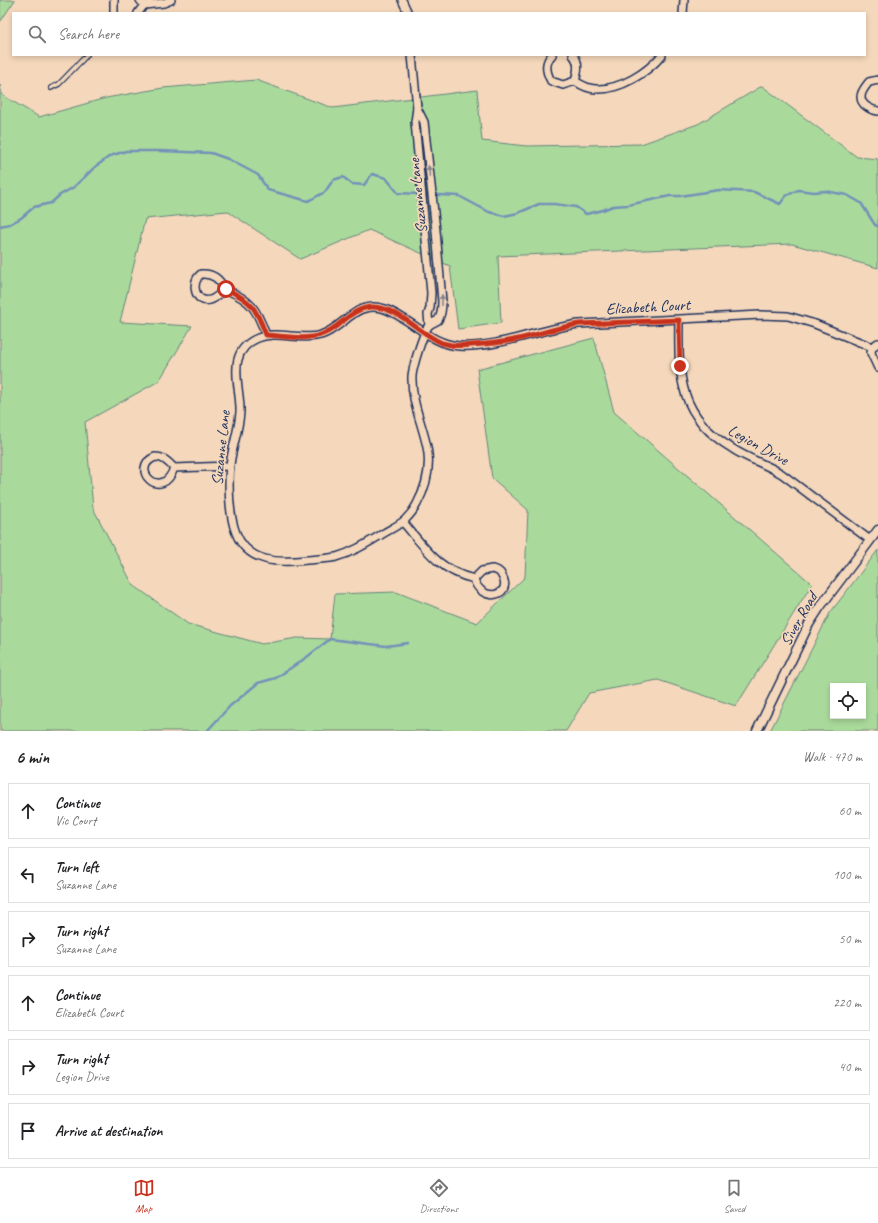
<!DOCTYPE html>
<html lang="en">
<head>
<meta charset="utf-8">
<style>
	:root { --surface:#fff; --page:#f2f2f2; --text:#202124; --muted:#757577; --line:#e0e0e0; --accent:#c8321e }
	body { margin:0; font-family:Caveat,sans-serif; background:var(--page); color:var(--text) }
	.controls { position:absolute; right:12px; bottom:12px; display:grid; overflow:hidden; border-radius:0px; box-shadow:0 2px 6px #0003 }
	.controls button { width:36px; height:36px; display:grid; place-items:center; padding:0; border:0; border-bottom:1px solid var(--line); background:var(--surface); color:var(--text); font:20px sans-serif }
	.stop { position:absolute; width:12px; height:12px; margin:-9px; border:3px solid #c8321e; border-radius:50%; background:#fff }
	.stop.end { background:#c8321e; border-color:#fff; box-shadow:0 1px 4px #0008 }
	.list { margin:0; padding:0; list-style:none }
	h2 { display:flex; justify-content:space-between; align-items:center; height:52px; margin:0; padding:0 16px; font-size:17px }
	h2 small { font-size:13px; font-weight:400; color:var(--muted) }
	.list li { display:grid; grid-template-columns:26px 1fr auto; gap:12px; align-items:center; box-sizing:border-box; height:56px; margin:0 8px 8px; padding:0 8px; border:1px solid var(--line); border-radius:0px }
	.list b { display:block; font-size:15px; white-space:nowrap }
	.list p { margin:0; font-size:13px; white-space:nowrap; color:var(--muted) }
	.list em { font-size:13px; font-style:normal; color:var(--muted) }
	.icon { flex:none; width:22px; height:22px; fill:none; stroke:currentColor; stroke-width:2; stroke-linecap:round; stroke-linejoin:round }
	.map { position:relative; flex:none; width:878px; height:731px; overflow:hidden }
	.search { position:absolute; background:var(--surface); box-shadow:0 2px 6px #0003; left:12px; right:12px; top:12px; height:44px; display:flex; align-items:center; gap:10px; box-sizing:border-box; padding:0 14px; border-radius:0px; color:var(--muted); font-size:15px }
	.sheet { height:436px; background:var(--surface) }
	nav { display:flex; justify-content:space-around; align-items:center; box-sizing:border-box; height:56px; border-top:1px solid var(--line); background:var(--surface); font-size:11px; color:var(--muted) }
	nav a { display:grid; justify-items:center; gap:2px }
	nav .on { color:var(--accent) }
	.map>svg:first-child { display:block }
	.green { fill:#aada9b; stroke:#62847c; fill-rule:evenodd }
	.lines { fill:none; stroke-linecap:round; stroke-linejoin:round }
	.stream { stroke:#7391b9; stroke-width:2.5 }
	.service-casing { stroke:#1b2f5e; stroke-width:6 }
	.minor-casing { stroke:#1b2f5e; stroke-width:10 }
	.tertiary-casing { stroke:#1b2f5e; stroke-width:11 }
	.service { stroke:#f5d8bb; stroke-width:3.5 }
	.minor { stroke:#f5d8bb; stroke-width:7 }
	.tertiary { stroke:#f5d8bb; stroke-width:8 }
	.oneway { fill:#88848c }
	.route { stroke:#c8321e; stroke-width:5 }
	.labels { text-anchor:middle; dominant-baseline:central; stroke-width:3.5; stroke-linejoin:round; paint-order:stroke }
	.street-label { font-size:16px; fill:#1b2f5e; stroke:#f5d8bb }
</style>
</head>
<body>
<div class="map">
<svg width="878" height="731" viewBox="0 0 878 731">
	<rect width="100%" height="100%" fill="#f5d8bb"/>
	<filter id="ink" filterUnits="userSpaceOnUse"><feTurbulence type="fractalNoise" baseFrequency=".025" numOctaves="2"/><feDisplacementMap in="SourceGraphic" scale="8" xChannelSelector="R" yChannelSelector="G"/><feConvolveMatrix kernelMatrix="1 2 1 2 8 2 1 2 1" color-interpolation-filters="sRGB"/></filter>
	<g filter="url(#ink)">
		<!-- green -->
		<g class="green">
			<path d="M0,0H15L0,22Z"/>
			<path d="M256,80L333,108L477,90L482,141L526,146L641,144L698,124L762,86L857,157L878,159V268L792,244L498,256L501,323L458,329L450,266L369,230L300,259L227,211L145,219L120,322L192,326L159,381L85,422L93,508L133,585L188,624L262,644L297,638L330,639L335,594L396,592L477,623L525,577L528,510L492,478L477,369L594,338L614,412L812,584L736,706L658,680L589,693L566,731H0V85L2,95L39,117L106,98L163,88Z"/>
			<path d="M878,550V731H770L830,613ZM833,686H863V716H833Z"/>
		</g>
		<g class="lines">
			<!-- stream -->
			<g class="stream">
				<path d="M0,226L10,224L21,218L34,207L51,203L60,195L74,187L95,167L110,156L126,151H160L211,153L228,159L258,175L268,190L308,201L325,192L333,180L343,177L352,184L364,185L372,174L386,178L398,193L459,196L489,212L504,216L518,213L539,204H554L576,207L586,214L603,210L613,206L628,205L670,196H680L719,190L754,192L780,204L786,196L798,190L814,192L825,191L847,195L861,203L875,225L878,226"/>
				<path d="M207,731L230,706L258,683L276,678L307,657L330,639L386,646L408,643"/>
			</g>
			<!-- service casing -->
			<g class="service-casing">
				<path id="service" d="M51,88L59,84L87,55"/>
			</g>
			<!-- minor casing -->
			<g class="minor-casing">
				<g id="minor">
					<path d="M402,0L408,13"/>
					<path d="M144,5L164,3L171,0"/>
					<path d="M114,13V0"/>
					<path d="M138,13L144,5L140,0"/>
					<path d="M683,13L684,0"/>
					<path d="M412,55L417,108L415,122L431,293L430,308L428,314L429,325"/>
					<path d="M552,55C544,63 546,72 551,81L563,85L575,81C578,72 580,62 573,55"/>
					<path d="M878,80L869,82C866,86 861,91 861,97C861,105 871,110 878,111"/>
					<path d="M575,81C581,85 588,89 596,89C620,90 647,73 662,55"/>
					<path d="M417,108L424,122L436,231L442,301C442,307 442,315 438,320C435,322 432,323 429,325C423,333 413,366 412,376C411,401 422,423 427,447C431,467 426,487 417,504C414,510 410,515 405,520C399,525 391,529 384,533C369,542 354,552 336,557C327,559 317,559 307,560C280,563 248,564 236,533C229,516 228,483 230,465C232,447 239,430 240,412C241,386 224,352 258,338C277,330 300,341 321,335C345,327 356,299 385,309C412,319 430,344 459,346C500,348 539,329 579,324L761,315L788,316L815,324L872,347"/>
					<path d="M201,274C213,273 219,279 225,289C221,292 216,299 210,300C195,304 190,282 201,274Z"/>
					<path d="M225,289C252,301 256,308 266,335"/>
					<path d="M679,320C678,377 679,417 733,449C748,459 766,464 782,474L870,540"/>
					<path d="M878,343L872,347L871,353L878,368"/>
					<path d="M155,457C164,457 168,462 174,468C162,503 128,468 155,457Z"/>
					<path d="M174,468L230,466"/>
					<path d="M403,522C425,548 439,571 474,579"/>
					<path d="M492,569C497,570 500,571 502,576C514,596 481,604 474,579L482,571Z"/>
				</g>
			</g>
			<!-- tertiary casing -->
			<g class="tertiary-casing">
				<path id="tertiary" d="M757,731L809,624L820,607L878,530"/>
			</g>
			<!-- service -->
			<use href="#service" class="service"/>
			<!-- minor -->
			<use href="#minor" class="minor"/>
			<!-- tertiary -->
			<use href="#tertiary" class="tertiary"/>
		</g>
		<!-- one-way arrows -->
		<defs><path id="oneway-solid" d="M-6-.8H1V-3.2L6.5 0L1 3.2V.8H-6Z"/></defs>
		<g class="oneway">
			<use href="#oneway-solid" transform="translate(429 171) rotate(-96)"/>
			<use href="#oneway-solid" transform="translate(442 300) rotate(-90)"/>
		</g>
	</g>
	<g class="lines" filter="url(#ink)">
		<!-- route -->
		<path class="route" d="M226,289C252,301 256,308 266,335C285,336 306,341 323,334C341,327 352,307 373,307C398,307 420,334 442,343C452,346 463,346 472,345C489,344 507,342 523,338C542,333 560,327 579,324L679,320L680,366"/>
	</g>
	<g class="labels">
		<!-- street labels -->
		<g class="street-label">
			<text transform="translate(418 196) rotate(-96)">Suzanne Lane</text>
			<text transform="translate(648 307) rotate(-3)">Elizabeth Court</text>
			<text transform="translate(758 445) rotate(29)">Legion Drive</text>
			<text transform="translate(221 448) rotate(-84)">Suzanne Lane</text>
			<text transform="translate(799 619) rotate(-60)">Siver Road</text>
		</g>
	</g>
</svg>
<div class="controls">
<button><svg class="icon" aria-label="locate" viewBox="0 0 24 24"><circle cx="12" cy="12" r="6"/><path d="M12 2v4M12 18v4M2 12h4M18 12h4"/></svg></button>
</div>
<div class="stop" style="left:226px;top:289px"></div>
<div class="stop end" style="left:680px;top:366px"></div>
<div class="search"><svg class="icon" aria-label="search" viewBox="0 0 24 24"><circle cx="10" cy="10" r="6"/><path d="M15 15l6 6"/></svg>Search here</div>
</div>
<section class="sheet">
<h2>6 min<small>Walk · 470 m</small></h2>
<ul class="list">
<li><svg class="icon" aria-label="ahead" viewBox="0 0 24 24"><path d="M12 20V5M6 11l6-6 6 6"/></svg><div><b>Continue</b><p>Vic Court</p></div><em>60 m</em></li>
<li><svg class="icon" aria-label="left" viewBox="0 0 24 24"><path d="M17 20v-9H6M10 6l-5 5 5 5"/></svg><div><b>Turn left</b><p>Suzanne Lane</p></div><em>100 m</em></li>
<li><svg class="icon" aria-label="right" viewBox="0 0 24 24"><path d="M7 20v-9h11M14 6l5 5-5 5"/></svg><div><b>Turn right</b><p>Suzanne Lane</p></div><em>50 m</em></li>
<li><svg class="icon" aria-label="ahead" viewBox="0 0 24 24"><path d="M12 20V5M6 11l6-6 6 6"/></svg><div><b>Continue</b><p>Elizabeth Court</p></div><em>220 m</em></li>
<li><svg class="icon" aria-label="right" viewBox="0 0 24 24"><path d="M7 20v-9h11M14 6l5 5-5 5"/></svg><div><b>Turn right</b><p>Legion Drive</p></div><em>40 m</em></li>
<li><svg class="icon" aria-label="arrive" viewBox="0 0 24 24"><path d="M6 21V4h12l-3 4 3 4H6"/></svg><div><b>Arrive at destination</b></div></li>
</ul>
</section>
<nav>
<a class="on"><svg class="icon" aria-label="map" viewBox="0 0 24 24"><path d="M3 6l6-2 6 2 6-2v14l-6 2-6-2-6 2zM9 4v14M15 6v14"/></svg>Map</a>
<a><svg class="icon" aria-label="directions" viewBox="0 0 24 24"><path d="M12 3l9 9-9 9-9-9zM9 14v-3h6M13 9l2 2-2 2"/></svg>Directions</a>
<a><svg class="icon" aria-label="saved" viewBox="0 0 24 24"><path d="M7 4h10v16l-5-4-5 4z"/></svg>Saved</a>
</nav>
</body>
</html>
